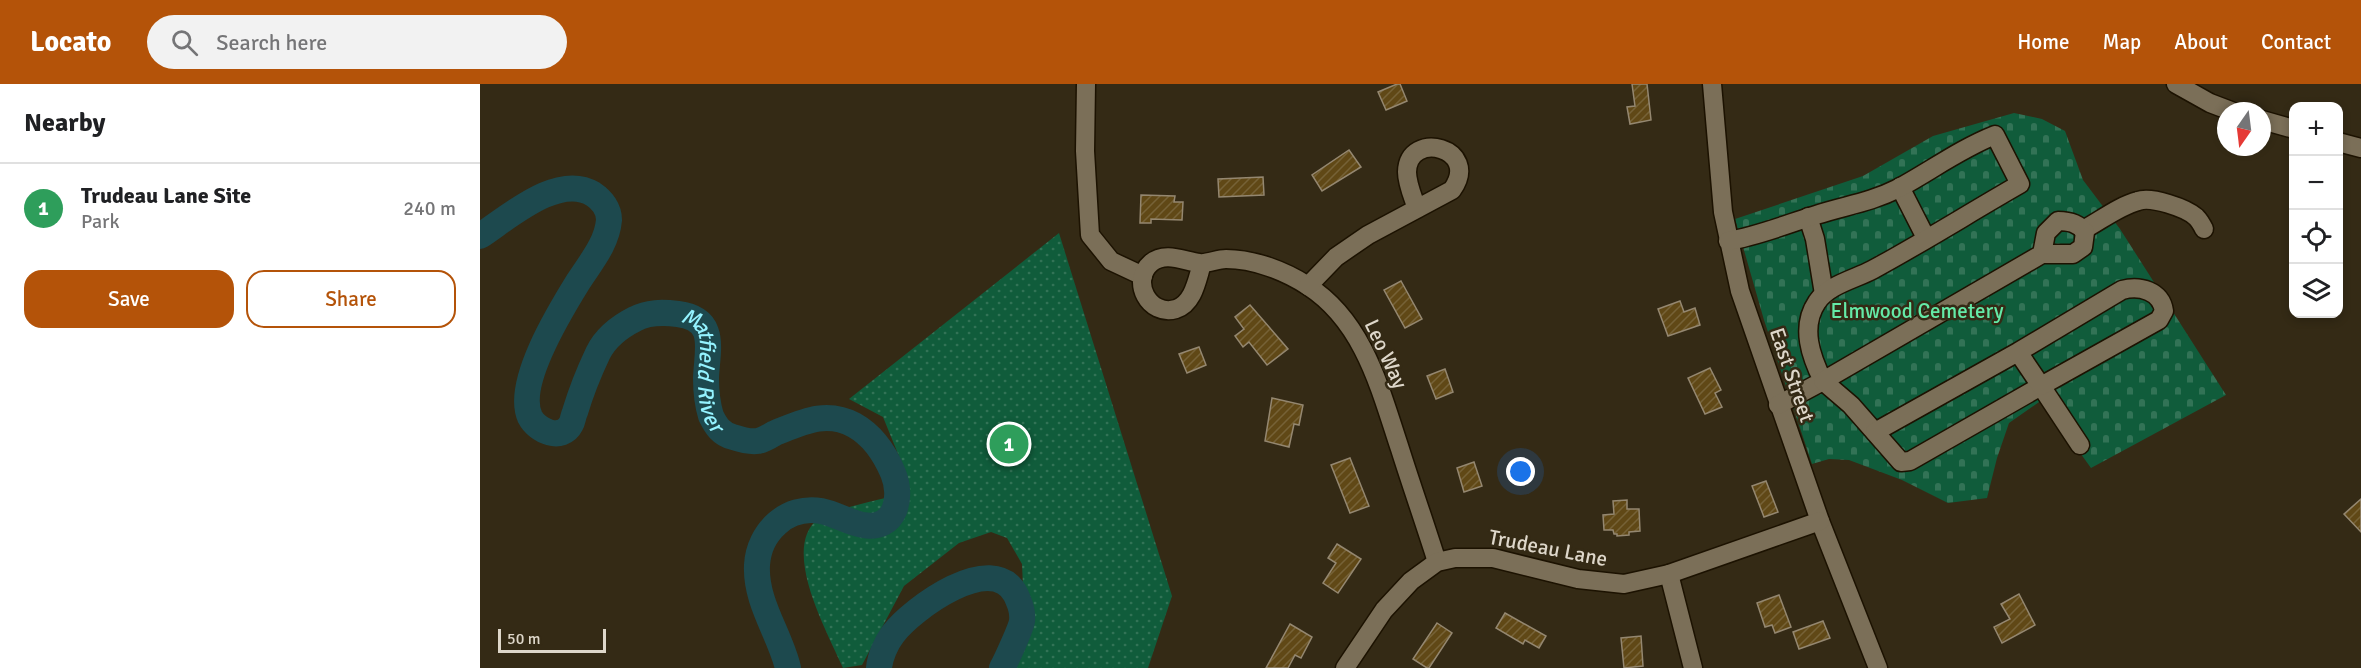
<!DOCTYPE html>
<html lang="en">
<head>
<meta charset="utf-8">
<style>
	:root { --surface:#fff; --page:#f2f2f2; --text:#202124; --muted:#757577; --line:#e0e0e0; --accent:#b45309 }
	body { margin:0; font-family:Signika,sans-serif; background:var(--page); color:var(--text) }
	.controls { position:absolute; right:18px; top:18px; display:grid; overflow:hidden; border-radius:12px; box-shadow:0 3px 9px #0003 }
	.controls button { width:54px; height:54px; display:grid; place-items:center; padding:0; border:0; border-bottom:2px solid var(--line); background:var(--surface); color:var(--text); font:30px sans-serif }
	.compass { position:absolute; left:1737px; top:18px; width:54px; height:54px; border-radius:50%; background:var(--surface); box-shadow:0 3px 9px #0003; rotate:194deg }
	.scale { position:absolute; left:18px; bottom:15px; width:108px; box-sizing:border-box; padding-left:6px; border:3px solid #ded7ca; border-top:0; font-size:16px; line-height:21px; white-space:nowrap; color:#ded7ca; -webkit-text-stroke:4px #342a15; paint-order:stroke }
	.you { position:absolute; left:1041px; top:388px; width:21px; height:21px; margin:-15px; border:4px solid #fff; border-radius:50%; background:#1a73e8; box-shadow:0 0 0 9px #1a73e833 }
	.badge { display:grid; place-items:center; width:39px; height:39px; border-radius:50%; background:var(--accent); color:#fff; font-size:20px; font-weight:700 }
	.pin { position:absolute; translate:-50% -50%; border:3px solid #fff; box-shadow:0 2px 6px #0006 }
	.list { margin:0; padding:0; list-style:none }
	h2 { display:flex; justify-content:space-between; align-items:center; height:78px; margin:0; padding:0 24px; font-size:26px }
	h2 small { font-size:20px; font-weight:400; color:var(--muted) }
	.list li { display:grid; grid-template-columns:39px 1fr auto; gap:18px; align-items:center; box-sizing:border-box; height:90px; padding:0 24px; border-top:2px solid var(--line) }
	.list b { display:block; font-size:22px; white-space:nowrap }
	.list p { margin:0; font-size:20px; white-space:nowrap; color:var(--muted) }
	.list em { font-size:20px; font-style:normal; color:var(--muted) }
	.actions { display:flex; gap:12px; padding:18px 24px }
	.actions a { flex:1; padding:14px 0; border:2px solid var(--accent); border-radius:18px; text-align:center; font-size:21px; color:var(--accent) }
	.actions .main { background:var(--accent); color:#fff }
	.icon { flex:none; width:33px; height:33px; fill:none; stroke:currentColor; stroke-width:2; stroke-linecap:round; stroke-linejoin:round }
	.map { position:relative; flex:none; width:1881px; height:584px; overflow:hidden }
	header { display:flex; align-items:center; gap:36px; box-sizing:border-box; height:84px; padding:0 30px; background:var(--accent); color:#fff }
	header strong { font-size:28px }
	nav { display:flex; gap:33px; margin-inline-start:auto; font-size:21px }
	.search { width:420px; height:54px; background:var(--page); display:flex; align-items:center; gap:15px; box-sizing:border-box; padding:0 21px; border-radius:33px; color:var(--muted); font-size:22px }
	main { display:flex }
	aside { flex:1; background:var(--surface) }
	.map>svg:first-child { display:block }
	.grass { fill:url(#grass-dots) }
	.cemetery { fill:url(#cemetery-stones) }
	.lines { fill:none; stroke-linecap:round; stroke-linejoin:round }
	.river { stroke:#1d494e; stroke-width:26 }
	.building { fill:url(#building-hatch); stroke:#948770; stroke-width:1.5 }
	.minor-casing { stroke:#1c1201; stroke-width:21 }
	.minor { stroke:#7b6f58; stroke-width:18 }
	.labels { text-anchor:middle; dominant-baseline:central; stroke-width:5; stroke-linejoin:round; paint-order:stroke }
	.park-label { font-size:21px; fill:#64eaa7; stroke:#342a15 }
	.street-label { font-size:21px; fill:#ded7ca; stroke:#342a15 }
	.water-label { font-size:22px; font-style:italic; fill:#94f3ff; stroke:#342a15 }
</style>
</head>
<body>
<header>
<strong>Locato</strong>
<div class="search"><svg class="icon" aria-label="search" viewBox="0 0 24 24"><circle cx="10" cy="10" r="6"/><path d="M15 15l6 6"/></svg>Search here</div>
<nav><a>Home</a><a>Map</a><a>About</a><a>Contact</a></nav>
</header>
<main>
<aside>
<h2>Nearby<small></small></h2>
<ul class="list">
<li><span class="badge" style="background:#2e9e5b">1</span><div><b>Trudeau Lane Site</b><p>Park</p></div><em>240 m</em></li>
</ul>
<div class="actions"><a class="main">Save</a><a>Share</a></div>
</aside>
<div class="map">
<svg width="1881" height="584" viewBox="0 0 1881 584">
	<defs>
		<pattern id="grass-dots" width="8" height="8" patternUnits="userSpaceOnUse" patternTransform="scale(1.5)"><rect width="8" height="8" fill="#105c3b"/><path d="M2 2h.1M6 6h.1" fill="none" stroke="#327356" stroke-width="1.8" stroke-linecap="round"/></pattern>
		<pattern id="cemetery-stones" width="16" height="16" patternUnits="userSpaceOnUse" patternTransform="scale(1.5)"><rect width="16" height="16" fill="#105c3b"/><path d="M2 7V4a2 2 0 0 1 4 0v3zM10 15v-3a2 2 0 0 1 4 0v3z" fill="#327356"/></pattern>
		<pattern id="building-hatch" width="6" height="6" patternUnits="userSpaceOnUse" patternTransform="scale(1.5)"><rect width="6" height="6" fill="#604816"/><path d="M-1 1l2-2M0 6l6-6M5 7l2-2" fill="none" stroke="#766237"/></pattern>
	</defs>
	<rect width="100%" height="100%" fill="#342a15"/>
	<!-- grass -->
	<path class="grass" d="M579,149L692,512L668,584H528L544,526L542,480L527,454L511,448L479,459L424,502L382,581L363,584C348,549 300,465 338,435C347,427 398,416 413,412L419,403L425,387L403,333L369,315Z"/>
	<!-- cemetery -->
	<path class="cemetery" d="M1534,29L1562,35L1585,47L1603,96L1640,145L1746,311L1611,384L1562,316L1529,339L1517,374L1507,414L1468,419L1422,396L1369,376L1349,375L1332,380L1284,236L1255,135L1383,92L1453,52Z"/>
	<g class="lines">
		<!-- river -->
		<g class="river">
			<path id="s1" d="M0,152C29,133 78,89 113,110C122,116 129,125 129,136C127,160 110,179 98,198C80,227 35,300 50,333C57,347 82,358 91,340C93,337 93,332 95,328C101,308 109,288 118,269C126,253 139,243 155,235C168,228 182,228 198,230C238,235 227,266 226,294C226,308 227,319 231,332C236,342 241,350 253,353C259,355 271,358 278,357C283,356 290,352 295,349C323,338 346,326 374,341C392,351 405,370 413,389C423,413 416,447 383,441C370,439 356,430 341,427C307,421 279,448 277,481C275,518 300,550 308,584"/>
			<path d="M399,584C400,573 406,559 413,550C432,525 513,465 536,511C540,520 543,527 542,537C541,544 526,577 522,584"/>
		</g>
	</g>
	<!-- building -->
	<g class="building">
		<path d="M917,0H920L927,17L906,26L898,8Z"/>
		<path d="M1152,0H1167L1171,36L1150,40L1147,23L1155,22Z"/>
		<path d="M869,66L881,83L842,107L832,91Z"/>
		<path d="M783,93L784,111L739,113L738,95Z"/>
		<path d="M661,111L695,112L694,118H703L702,136L671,135V139H660Z"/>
		<path d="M921,197L942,235L925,244L904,206Z"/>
		<path d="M1200,217L1204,228L1215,224L1220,241L1188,252L1178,225Z"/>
		<path d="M770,221L808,265L787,281L769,258L763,263L755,252L764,245L755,233Z"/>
		<path d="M719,263L726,281L707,289L699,270Z"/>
		<path d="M1230,284L1241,306L1235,309L1242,323L1225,330L1208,294Z"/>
		<path d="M965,285L973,308L956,315L947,292Z"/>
		<path d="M792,314L823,321L819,341L814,340L809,363L785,357Z"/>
		<path d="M870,374L889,422L870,429L851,381Z"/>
		<path d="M994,378L1002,402L984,408L977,384Z"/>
		<path d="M1286,397L1298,428L1284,433L1272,402Z"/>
		<path d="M1881,415V448L1864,430Z"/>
		<path d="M1147,416V425H1159L1160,447L1149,448V451L1137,452V450H1134L1133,446H1124L1123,431L1134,430L1133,417Z"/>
		<path d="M857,460L881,475L858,509L843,499L856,479L848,474Z"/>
		<path d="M1539,510L1555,541L1522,559L1514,543L1530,535L1521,520Z"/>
		<path d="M1299,511L1311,543L1295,549L1292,541L1285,543L1277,519Z"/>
		<path d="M1025,529L1066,552L1059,564L1045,556L1043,560L1016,544Z"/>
		<path d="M1343,537L1350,554L1319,565L1313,548Z"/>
		<path d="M957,539L972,549L949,584H947L933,575Z"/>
		<path d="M810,540L832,553L821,574L815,571L808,584H786Z"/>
		<path d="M1161,552L1163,582L1144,584L1141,554Z"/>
	</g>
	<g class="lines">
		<!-- minor casing -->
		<g class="minor-casing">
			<g id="minor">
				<path d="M606,0L605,67L610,151L631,177L663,192"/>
				<path d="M1232,0L1243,128L1260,207L1340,437L1398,584"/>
				<path d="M1696,0L1730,19L1751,27"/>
				<path d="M1782,36L1814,45"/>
				<path d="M1858,58L1881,64"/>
				<path d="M1420,103L1446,154"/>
				<path d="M1328,133L1335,155L1344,210"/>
				<path d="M1603,146C1620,137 1639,122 1658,117C1671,112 1706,124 1716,133C1719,136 1722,141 1724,145"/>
				<path d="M1248,157C1278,152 1307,140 1336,131C1367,121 1389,119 1419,104C1452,86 1480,65 1515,51L1540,100C1491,128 1442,159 1392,186C1375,195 1348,201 1337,218C1320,243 1331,273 1343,297L1298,321"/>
				<path d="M1562,170L1566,149L1578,137C1589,137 1598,139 1605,148L1603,163L1593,170H1562L1343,297L1371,321L1421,378L1430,377L1561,302L1600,361"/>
				<path d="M722,180C717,195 714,219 696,225C669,233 650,197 671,179C685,167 704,177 719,179C728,180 737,175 746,175C774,175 805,187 828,202C884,238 900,305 920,365C932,403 945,440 957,478"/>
				<path d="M828,202L856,173L888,151L972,106C1002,64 928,45 927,88C927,100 933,113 937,125"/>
				<path d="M1395,348L1538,268L1642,206C1660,201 1681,207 1684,227L1679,236L1561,302L1538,268"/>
				<path d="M1189,490L1213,584"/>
				<path d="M865,584L904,526L931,497L957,478L975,474H1013L1098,495L1144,500L1189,490L1340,437"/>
			</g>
		</g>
		<!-- minor -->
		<use href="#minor" class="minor"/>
	</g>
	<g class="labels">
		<!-- park labels -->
		<g class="park-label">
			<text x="1437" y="227">Elmwood Cemetery</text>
		</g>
		<!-- street labels -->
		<g class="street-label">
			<text transform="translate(906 270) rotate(65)">Leo Way</text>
			<text transform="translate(1312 291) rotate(71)">East Street</text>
			<text transform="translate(1068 464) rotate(11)">Trudeau Lane</text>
		</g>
		<!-- water labels -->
		<g class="water-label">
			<text stroke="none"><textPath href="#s1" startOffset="668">Matfield River</textPath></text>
		</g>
	</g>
</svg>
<div class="controls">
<button>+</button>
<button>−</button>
<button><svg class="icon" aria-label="locate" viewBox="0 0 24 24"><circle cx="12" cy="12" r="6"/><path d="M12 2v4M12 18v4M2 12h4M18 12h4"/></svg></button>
<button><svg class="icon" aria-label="layers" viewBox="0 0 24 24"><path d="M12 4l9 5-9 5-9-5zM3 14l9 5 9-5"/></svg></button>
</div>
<svg class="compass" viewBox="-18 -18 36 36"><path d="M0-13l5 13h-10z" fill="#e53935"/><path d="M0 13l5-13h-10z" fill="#757577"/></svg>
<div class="scale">50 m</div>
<div class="you"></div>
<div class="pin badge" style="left:529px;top:360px;background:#2e9e5b">1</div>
</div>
</main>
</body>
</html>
